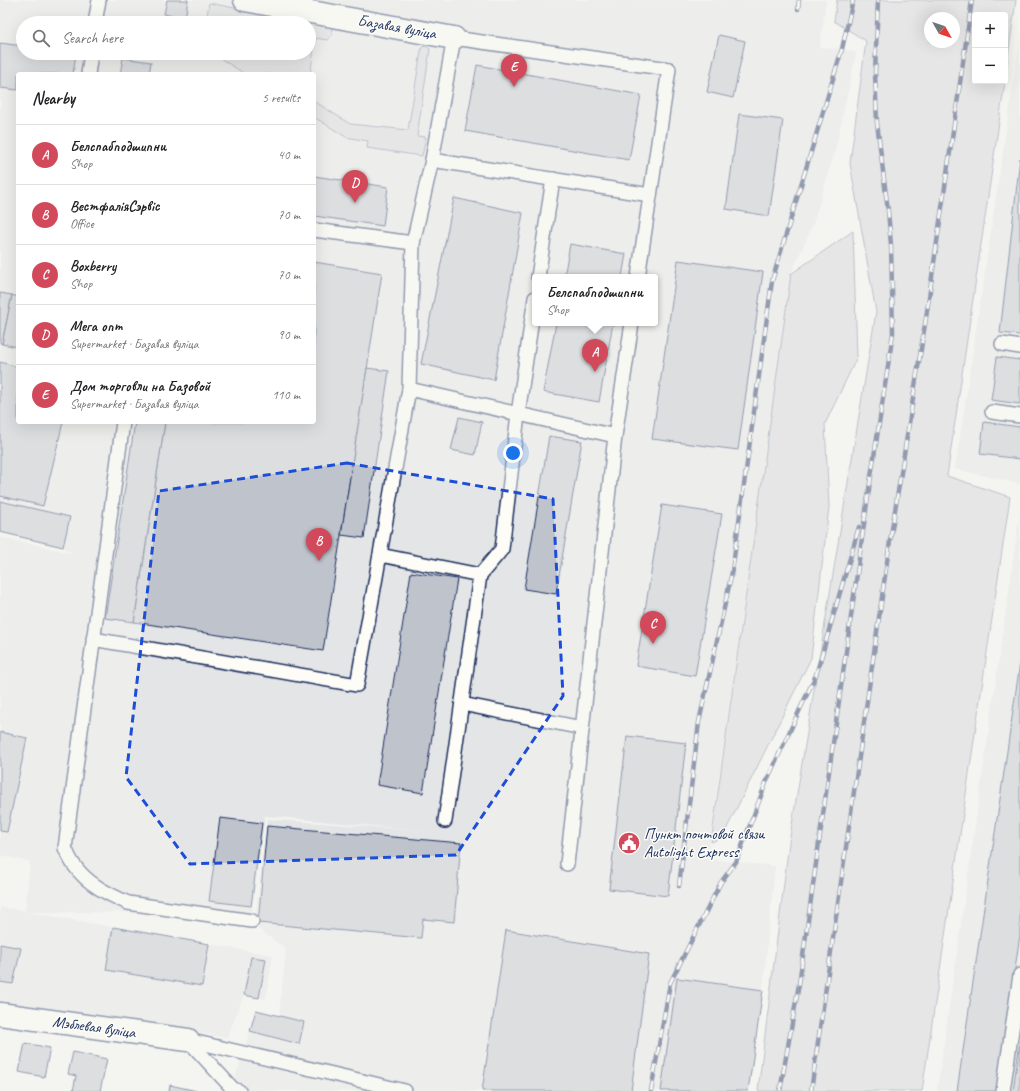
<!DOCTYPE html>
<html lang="en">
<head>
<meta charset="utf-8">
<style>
	:root { --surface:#fff; --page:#f6f6f6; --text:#202124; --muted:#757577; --line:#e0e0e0; --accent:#d1495b }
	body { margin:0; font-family:Caveat,sans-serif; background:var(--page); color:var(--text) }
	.controls { position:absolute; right:12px; top:12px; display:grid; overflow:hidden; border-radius:4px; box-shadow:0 4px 16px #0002 }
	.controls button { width:36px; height:36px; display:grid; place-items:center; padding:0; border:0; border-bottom:1px solid var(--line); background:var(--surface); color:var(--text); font:20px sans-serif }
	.compass { position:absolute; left:924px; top:12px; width:36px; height:36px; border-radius:50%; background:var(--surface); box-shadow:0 4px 16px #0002; rotate:130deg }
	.you { position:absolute; left:513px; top:453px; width:14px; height:14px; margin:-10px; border:3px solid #fff; border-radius:50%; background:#1a73e8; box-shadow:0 0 0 6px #1a73e833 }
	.badge { display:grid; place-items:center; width:26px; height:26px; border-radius:50%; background:var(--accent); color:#fff; font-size:13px; font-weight:700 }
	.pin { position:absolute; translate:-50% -33px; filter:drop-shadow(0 1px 2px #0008) }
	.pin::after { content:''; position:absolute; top:21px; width:14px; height:12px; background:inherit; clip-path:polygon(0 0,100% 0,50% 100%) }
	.popup { position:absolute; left:532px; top:274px; width:126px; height:52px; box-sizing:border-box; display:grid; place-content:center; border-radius:4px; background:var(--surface); filter:drop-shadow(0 1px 3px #0005); font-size:13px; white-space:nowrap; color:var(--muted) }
	.popup b { font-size:15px; color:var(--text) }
	.popup::after { content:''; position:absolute; left:50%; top:100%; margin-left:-8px; border:8px solid transparent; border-top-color:var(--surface) }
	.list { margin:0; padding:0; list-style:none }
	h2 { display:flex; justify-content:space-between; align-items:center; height:52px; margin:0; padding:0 16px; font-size:17px }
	h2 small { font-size:13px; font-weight:400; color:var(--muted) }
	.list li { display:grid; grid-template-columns:26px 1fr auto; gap:12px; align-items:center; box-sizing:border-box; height:60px; padding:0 16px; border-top:1px solid var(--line) }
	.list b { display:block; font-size:15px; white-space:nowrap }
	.list p { margin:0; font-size:13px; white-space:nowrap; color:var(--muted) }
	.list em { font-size:13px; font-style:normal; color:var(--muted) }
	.icon { flex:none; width:22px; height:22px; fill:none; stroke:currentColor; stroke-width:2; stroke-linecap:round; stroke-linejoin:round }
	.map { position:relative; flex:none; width:1020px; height:1091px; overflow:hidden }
	.search { position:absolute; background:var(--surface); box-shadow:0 4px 16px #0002; left:16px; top:16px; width:300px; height:44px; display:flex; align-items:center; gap:10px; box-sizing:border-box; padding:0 14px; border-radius:22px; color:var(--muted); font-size:15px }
	.panel { position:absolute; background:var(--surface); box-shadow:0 4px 16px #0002; left:16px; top:72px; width:300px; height:352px; border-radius:4px }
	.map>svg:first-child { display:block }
	.built { fill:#e4e5e6; fill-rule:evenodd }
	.green { fill:#d4d6db; stroke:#78829c; fill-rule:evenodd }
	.building { fill:#bfc3cc; stroke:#1b2f5e }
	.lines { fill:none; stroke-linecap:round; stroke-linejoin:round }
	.lane-casing { stroke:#1b2f5e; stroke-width:16 }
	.street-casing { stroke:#1b2f5e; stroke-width:25 }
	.lane { stroke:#fdfcf7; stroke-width:13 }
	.street { stroke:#fdfcf7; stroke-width:22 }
	.rail-casing { stroke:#1b2f5e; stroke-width:4.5 }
	.rail { stroke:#fdfcf7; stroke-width:3; stroke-dasharray:9; stroke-linecap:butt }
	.marked { fill:none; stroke:#1d4ed8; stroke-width:3; stroke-dasharray:8 5; stroke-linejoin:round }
	.labels { text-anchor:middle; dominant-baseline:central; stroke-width:3; stroke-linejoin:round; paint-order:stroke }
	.street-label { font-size:16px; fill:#1b2f5e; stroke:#fdfcf7 }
	.poi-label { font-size:16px; fill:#1b2f5e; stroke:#fdfcf7; text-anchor:start }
</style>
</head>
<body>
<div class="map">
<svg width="1020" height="1091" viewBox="0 0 1020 1091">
	<rect width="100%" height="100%" fill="#f4f4f1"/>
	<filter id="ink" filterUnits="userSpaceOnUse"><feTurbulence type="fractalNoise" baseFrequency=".025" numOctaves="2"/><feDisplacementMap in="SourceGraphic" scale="8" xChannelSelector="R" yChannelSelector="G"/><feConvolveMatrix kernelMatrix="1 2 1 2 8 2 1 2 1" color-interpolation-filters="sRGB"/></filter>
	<g filter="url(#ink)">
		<!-- built -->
		<g class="built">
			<path d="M0,0H826L820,47L842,49L856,53L835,151L813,224L791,274L707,859L775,866L763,990L748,1091H233L236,1075L250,1031L256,1010L279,1016L286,949L254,926L267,819L428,831L265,816L252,913L28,912L273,955L266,999L244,995L227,1038L93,1014L69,1015L0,1003V907L25,911L30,862L0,855V537L71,553L63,547L0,532ZM23,23H309V53H23ZM18,74H314V422H18ZM535,277H655V323H535Z"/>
			<path d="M1020,38V484L955,469Z"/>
			<path d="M1020,513V1091H937Z"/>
		</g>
		<!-- green -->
		<g class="green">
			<path d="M837,0H1016L1005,78V15H975V81H1005L947,476L1010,497L922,1091H758L789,843L876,312L850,163L866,41L834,21ZM930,18H954V42H930Z"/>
			<path d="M209,3L328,26L332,29V36L327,40L316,38L310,74H245L212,53H309V23H206Z"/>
			<path d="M426,46L430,49L417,136L426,137L422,156L367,148L368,141L346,137L314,117V101L350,124L408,130L421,51L422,47Z"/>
			<path d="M853,231L857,357L825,424L829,507L811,658L722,838L711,842L791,274Z"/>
		</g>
		<!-- building -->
		<g class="building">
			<path d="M167,0H188L185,19L164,14Z"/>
			<path d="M719,35L745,41L733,98L707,92Z"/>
			<path d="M0,43L23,46V53L76,54L73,74H18V90L0,88Z"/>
			<path d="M123,58L151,62L149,74H120Z"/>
			<path d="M477,65L641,95L629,160L465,131Z"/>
			<path d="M739,114L783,120L769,216L726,209Z"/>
			<path d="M1020,158V335L1000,333Z"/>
			<path d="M314,176L388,187L383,226L314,216Z"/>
			<path d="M454,198L523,213L494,380L421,364Z"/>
			<path d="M570,244L626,254L622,277H564Z"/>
			<path d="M678,260L763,272L738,450L652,439Z"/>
			<path d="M314,262L382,273L323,651L134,622L165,422H314Z"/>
			<path d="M0,293L12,295L2,344L0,343Z"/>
			<path d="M12,295L18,297V347L2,344Z"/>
			<path d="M556,323H613L599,402L543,392Z"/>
			<path d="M997,357L1020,360V404L991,400Z"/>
			<path d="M0,362L18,367V422H63L43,506L0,496Z"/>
			<path d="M367,368L389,371L364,538L341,535Z"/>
			<path d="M459,417L482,422L475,455L451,450Z"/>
			<path d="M135,422H165L134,622L105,618Z"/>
			<path d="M984,422L1020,427V459L980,454Z"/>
			<path d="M549,436L582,441L556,594L524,589Z"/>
			<path d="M0,501L70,517L63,547L0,532Z"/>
			<path d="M662,505L722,514L695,676L636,666Z"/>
			<path d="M411,572L457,579L423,793L377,785Z"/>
			<path d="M1020,663V935L997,1091H957Z"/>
			<path d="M0,732L27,738L7,832L0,831Z"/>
			<path d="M627,736L686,743L668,896L609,889Z"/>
			<path d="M220,818L262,823L251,906L209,901Z"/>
			<path d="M267,826L461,843L454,922L423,919L421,938L258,923Z"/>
			<path d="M113,927L209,944L202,986L106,970Z"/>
			<path d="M506,930L649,954L631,1091H482Z"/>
			<path d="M0,944L21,948L13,984L0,982Z"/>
			<path d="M251,957L266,959L259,998L244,995Z"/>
			<path d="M677,978L763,990L748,1091H661Z"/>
			<path d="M256,1010L304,1022L299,1044L250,1031Z"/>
			<path d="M1020,1041V1091H1013Z"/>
			<path d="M25,1043L50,1048L44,1077L19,1072Z"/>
			<path d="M73,1052L107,1059L100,1091H73L76,1076L68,1074Z"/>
			<path d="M170,1085L197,1091H169Z"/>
		</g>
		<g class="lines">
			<!-- lane casing -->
			<g class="lane-casing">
				<g id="lane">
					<path d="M95,23L99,0"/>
					<path d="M88,74L91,53"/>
					<path d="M432,160L650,195"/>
					<path d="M314,230L413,243L432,160L454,38L669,69L638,277"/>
					<path d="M538,277L553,179"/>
					<path d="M1002,344L1020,347"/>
					<path d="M409,389L615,436"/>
					<path d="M992,412L1020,416"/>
					<path d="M123,422L65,848C68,854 70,860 74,865C87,884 108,894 128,903L252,921"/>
					<path d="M380,555L480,575L445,821"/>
					<path d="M480,575L502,549L518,414L535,298"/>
					<path d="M93,639L357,685L409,389L413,243"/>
					<path d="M462,704L582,728"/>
					<path d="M567,864L615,436L632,323"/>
					<path d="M188,1040L405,1091"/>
					<path d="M188,1040L233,1089L239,1091"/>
					<path d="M1003,1091L1020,975"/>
				</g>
			</g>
			<!-- street casing -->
			<g class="street-casing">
				<g id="street">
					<path d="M245,0L454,38"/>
					<path d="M0,1014L188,1040"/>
				</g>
			</g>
			<!-- lane -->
			<use href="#lane" class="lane"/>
			<!-- street -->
			<use href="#street" class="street"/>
			<!-- rail casing -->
			<g class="rail-casing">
				<g id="rail">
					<path d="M798,9L799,0"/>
					<path d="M679,886L699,722L732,572L772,281L842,49L853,0"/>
					<path d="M651,1091L670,983L721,882L736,862L767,780L816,675L859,527"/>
					<path d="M780,1091L799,984L868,496L893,333L891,245L888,211L877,123L875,73L878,0"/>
					<path d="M811,1091L890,541L926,318L972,0"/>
				</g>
			</g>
			<!-- rail -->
			<use href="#rail" class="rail"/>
		</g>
	</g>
	<!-- marked area -->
	<path d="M0 0H1020V1091H0ZM347,463L553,499L563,696L456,855L190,864L126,777L159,491Z" fill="#f4f4f1" fill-opacity=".55" fill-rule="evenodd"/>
	<path class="marked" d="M347,463L553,499L563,696L456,855L190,864L126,777L159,491Z"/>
	<!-- icons -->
	<defs>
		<g id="civic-disc" transform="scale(1.15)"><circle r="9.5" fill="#d1495b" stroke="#fdfcf7"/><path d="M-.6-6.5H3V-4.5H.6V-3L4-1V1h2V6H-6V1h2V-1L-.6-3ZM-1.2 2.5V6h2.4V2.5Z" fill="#fff"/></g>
	</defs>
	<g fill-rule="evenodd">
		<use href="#civic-disc" x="629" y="843"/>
	</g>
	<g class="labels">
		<!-- street labels -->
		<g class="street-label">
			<text transform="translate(397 27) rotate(10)">Базавая вуліца</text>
			<text transform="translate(94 1027) rotate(8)">Мэблевая вуліца</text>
		</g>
		<!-- poi labels -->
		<g class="poi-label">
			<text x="644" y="834">Пункт почтовой связи<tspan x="644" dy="18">Autolight Express</tspan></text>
		</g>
	</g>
</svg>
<div class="controls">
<button>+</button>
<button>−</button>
</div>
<svg class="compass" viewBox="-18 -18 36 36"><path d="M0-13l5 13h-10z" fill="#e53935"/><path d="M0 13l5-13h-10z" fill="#757577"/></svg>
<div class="you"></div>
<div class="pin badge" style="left:595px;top:372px">A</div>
<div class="popup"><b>Белспабподшипни</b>Shop</div>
<div class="pin badge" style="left:319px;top:561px">B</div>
<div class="pin badge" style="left:653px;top:644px">C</div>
<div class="pin badge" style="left:355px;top:203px">D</div>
<div class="pin badge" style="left:514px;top:87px">E</div>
<div class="search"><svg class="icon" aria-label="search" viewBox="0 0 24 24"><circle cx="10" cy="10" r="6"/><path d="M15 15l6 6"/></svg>Search here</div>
<section class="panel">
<h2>Nearby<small>5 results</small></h2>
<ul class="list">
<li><span class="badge">A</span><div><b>Белспабподшипни</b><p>Shop</p></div><em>40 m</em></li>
<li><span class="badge">B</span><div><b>ВестфаліяСэрвіс</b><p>Office</p></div><em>70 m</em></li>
<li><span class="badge">C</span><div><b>Boxberry</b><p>Shop</p></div><em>70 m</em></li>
<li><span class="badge">D</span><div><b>Мега опт</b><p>Supermarket · Базавая вуліца</p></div><em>90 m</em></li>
<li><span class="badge">E</span><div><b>Дом торговли на Базовой</b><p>Supermarket · Базавая вуліца</p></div><em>110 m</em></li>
</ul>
</section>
</div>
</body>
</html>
